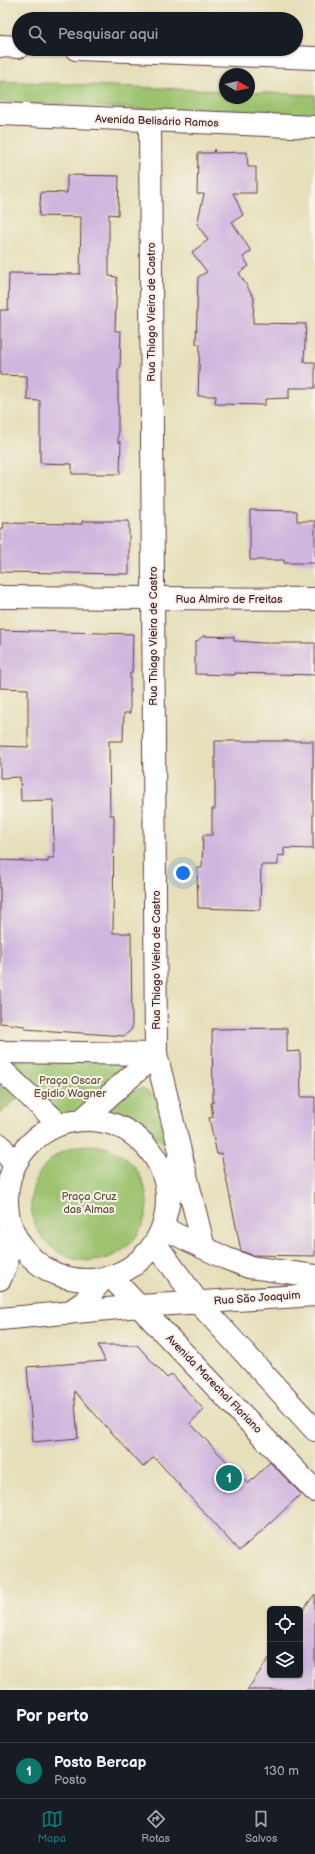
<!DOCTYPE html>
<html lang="pt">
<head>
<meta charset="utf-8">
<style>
	:root { --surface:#171b24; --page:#20242c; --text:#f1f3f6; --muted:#9ea1a6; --line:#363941; --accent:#0f766e }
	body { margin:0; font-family:"Balsamiq Sans",sans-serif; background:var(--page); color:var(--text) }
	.controls { position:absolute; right:12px; bottom:12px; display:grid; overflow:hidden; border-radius:6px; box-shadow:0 1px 3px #0004 }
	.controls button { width:36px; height:36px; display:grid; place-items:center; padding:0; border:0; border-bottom:1px solid var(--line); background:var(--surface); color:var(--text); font:20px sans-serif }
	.compass { position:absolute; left:219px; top:68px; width:36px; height:36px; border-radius:50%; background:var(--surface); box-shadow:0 1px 3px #0004; rotate:99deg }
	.you { position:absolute; left:183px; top:873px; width:14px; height:14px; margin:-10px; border:3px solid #fff; border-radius:50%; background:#1a73e8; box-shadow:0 0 0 6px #1a73e833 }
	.badge { display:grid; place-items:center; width:26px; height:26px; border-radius:50%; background:var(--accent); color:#fff; font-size:13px; font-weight:700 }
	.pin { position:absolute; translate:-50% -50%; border:2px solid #fff; box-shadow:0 1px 4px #0006 }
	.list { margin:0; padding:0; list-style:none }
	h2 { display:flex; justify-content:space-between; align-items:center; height:52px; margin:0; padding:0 16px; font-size:17px }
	h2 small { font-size:13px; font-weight:400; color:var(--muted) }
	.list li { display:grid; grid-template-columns:26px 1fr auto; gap:12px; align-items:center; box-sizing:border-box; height:56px; padding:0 16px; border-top:1px solid var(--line) }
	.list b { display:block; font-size:15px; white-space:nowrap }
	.list p { margin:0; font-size:13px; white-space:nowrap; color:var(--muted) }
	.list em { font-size:13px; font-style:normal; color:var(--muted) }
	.icon { flex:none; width:22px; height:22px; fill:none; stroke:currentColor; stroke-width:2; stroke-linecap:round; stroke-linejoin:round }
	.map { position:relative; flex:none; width:315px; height:1690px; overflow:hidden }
	.search { position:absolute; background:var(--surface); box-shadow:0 1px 3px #0004; left:12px; right:12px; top:12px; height:44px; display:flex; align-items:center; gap:10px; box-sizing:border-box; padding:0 14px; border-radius:22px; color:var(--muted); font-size:15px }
	.sheet { height:108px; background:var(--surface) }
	nav { display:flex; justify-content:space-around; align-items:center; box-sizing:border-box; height:56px; border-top:1px solid var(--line); background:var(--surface); font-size:11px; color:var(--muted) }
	nav a { display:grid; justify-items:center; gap:2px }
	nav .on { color:var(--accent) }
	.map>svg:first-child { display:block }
	.green { fill:#9cc26e; stroke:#73704c }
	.building { fill:#cfb6de }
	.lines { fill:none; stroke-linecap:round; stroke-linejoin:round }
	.minor-casing { stroke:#613c40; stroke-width:24 }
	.tertiary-casing { stroke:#613c40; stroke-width:24 }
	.secondary-casing { stroke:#613c40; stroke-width:24 }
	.primary-casing { stroke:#613c40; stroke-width:24 }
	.minor { stroke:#fff; stroke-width:22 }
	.tertiary { stroke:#fff; stroke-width:22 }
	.secondary { stroke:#fff; stroke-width:22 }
	.primary { stroke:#fff; stroke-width:22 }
	.labels { text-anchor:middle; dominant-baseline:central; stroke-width:4; stroke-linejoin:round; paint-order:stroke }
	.street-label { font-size:11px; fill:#4a1f2b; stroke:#f7f3e8 }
	.park-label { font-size:11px; fill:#63503f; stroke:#f7f3e8 }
</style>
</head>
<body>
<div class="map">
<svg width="315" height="1690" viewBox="0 0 315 1690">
	<rect width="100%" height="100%" fill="#f7f3e8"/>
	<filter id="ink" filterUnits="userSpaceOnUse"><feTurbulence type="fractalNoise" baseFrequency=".025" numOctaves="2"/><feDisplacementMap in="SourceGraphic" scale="8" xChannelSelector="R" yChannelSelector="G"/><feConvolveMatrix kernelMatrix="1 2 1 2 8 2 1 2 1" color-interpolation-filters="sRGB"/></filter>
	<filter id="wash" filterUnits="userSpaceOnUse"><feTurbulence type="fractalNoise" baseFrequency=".012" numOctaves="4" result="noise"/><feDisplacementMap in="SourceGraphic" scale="16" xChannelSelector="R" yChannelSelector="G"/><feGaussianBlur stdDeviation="0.9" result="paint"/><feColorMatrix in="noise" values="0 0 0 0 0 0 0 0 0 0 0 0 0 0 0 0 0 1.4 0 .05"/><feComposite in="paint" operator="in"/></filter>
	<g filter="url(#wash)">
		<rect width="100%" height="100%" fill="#e6dfba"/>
		<!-- green -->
		<g class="green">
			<path d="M0,81L225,91V98H249V92L315,95V118L0,102Z"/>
			<path d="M0,1052L156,1054L83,1119L59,1124Z"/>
			<path d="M0,1084L17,1098L0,1114Z"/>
			<path d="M142,1088C172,1104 168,1125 174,1156L144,1124L108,1110L127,1092Z"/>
			<circle cx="89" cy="1203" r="58"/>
		</g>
		<g id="blocks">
			<!-- building -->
			<g class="building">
				<path d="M214,149L215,153L247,152L248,167H256V193H233L243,215L232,222L251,251L243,257L249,266L239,273L254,298L253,323L306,324L304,362H315V388H289V398L265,399V405L215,404L216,396H198L200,344H196L198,277L207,272L192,252L208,240L197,224L204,194H197L198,153H213Z"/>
				<path d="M67,175L119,176L118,215L109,214V276L117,277L115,331H121L120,369H118V442H121L120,474H72V464L40,463V401L27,400V376L0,375V310H8L9,273L80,274L81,217L39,216L41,192L67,193Z"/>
				<path d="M250,510L297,511V521H315V563H284V560H250Z"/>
				<path d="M82,521H129V574L0,572V528H4L3,523L82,524Z"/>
				<path d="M0,630L133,634L132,673H130V713H124L123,741H109L110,815H114L113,933H131L132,1029L124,1036L25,1029V1026L0,1023V860L48,862V858H54L53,800L21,801L20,777L0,778V746L28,747V689L0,688Z"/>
				<path d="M203,636L234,637V641L264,643H315V675L235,673V675L195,674V643Z"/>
				<path d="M215,741H313V849L284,848V856L278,855V865H261L260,910L198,908L197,868H202L203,835H212V809H215Z"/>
				<path d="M287,1028V1052L300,1051L301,1097H315V1256L252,1255L241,1251L221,1153L217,1154L209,1118L213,1117L211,1103H213L212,1029Z"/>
				<path d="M98,1345H137L167,1378L172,1374L204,1410L190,1423L248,1484L270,1462L301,1494L263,1530L239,1551L154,1457L143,1467L74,1391L78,1438L33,1442L27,1367L105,1361Z"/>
				<path d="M315,1594V1690H247L270,1657V1675H300V1614Z"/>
			</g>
		</g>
	</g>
	<g filter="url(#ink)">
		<use href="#blocks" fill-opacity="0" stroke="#613c40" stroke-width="1"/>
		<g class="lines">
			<!-- minor casing -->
			<g class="minor-casing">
				<g id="minor">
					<path d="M150,121L156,1054L204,1248"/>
					<path d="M0,597L315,599"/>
					<path d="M0,1052L156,1054"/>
					<path d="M83,1119L156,1054"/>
					<path d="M167,1209L179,1156"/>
					<path d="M0,1279L6,1265L10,1229"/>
					<path d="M68,1313L84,1302L102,1280"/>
					<path d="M0,1319L140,1306"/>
				</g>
			</g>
			<!-- tertiary casing -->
			<g class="tertiary-casing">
				<g id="tertiary">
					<path d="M163,1228L225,1258L249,1267L315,1276"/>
					<path d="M140,1306L315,1295"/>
				</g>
			</g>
			<!-- secondary casing -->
			<g class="secondary-casing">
				<g id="secondary">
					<path d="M0,1068L59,1124"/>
					<circle cx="87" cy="1200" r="80"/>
					<path d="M0,1145L14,1164"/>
					<path d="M155,1243L198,1302L315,1430"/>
					<path d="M112,1278L315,1491"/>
				</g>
			</g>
			<!-- primary casing -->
			<g class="primary-casing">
				<g id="primary">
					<path d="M0,46L19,47"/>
					<path d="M76,49L315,58"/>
					<path d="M0,114L315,127"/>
				</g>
			</g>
			<!-- minor -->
			<use href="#minor" class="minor"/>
			<!-- tertiary -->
			<use href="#tertiary" class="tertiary"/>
			<!-- secondary -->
			<use href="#secondary" class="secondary"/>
			<!-- primary -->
			<use href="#primary" class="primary"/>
		</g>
	</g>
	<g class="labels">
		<!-- street labels -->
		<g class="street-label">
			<text transform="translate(157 121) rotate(2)">Avenida Belisário Ramos</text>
			<text transform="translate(151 312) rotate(-90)">Rua Thiago Vieira de Castro</text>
			<text x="229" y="599">Rua Almiro de Freitas</text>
			<text transform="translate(153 636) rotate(-90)">Rua Thiago Vieira de Castro</text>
			<text transform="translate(156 960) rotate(-90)">Rua Thiago Vieira de Castro</text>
			<text transform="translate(257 1298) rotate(-4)">Rua São Joaquim</text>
			<text transform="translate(214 1384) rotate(46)">Avenida Marechal Floriano</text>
		</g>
		<!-- park labels -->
		<g class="park-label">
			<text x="70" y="1080">Praça Oscar<tspan x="70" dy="13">Egidio Wagner</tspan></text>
			<text x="89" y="1196">Praça Cruz<tspan x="89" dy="13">das Almas</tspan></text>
		</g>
	</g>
</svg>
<div class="controls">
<button><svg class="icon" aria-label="locate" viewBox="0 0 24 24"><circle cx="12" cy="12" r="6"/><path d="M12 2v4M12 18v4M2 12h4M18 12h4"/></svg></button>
<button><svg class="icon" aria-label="layers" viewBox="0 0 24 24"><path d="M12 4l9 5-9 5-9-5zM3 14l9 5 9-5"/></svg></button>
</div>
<svg class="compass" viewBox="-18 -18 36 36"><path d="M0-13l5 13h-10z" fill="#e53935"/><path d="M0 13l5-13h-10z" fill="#9ea1a6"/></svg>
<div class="you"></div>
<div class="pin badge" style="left:229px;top:1478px">1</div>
<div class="search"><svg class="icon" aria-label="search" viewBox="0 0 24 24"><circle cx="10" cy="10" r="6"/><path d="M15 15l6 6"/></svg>Pesquisar aqui</div>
</div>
<section class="sheet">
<h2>Por perto<small></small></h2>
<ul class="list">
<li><span class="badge">1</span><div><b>Posto Bercap</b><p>Posto</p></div><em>130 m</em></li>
</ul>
</section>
<nav>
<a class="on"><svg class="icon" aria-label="map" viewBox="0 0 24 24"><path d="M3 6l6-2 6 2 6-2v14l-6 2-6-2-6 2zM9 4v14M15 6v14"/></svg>Mapa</a>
<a><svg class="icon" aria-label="directions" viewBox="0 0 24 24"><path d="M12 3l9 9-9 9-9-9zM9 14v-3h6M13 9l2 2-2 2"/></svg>Rotas</a>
<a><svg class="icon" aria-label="saved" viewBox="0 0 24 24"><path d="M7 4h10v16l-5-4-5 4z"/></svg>Salvos</a>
</nav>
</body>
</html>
